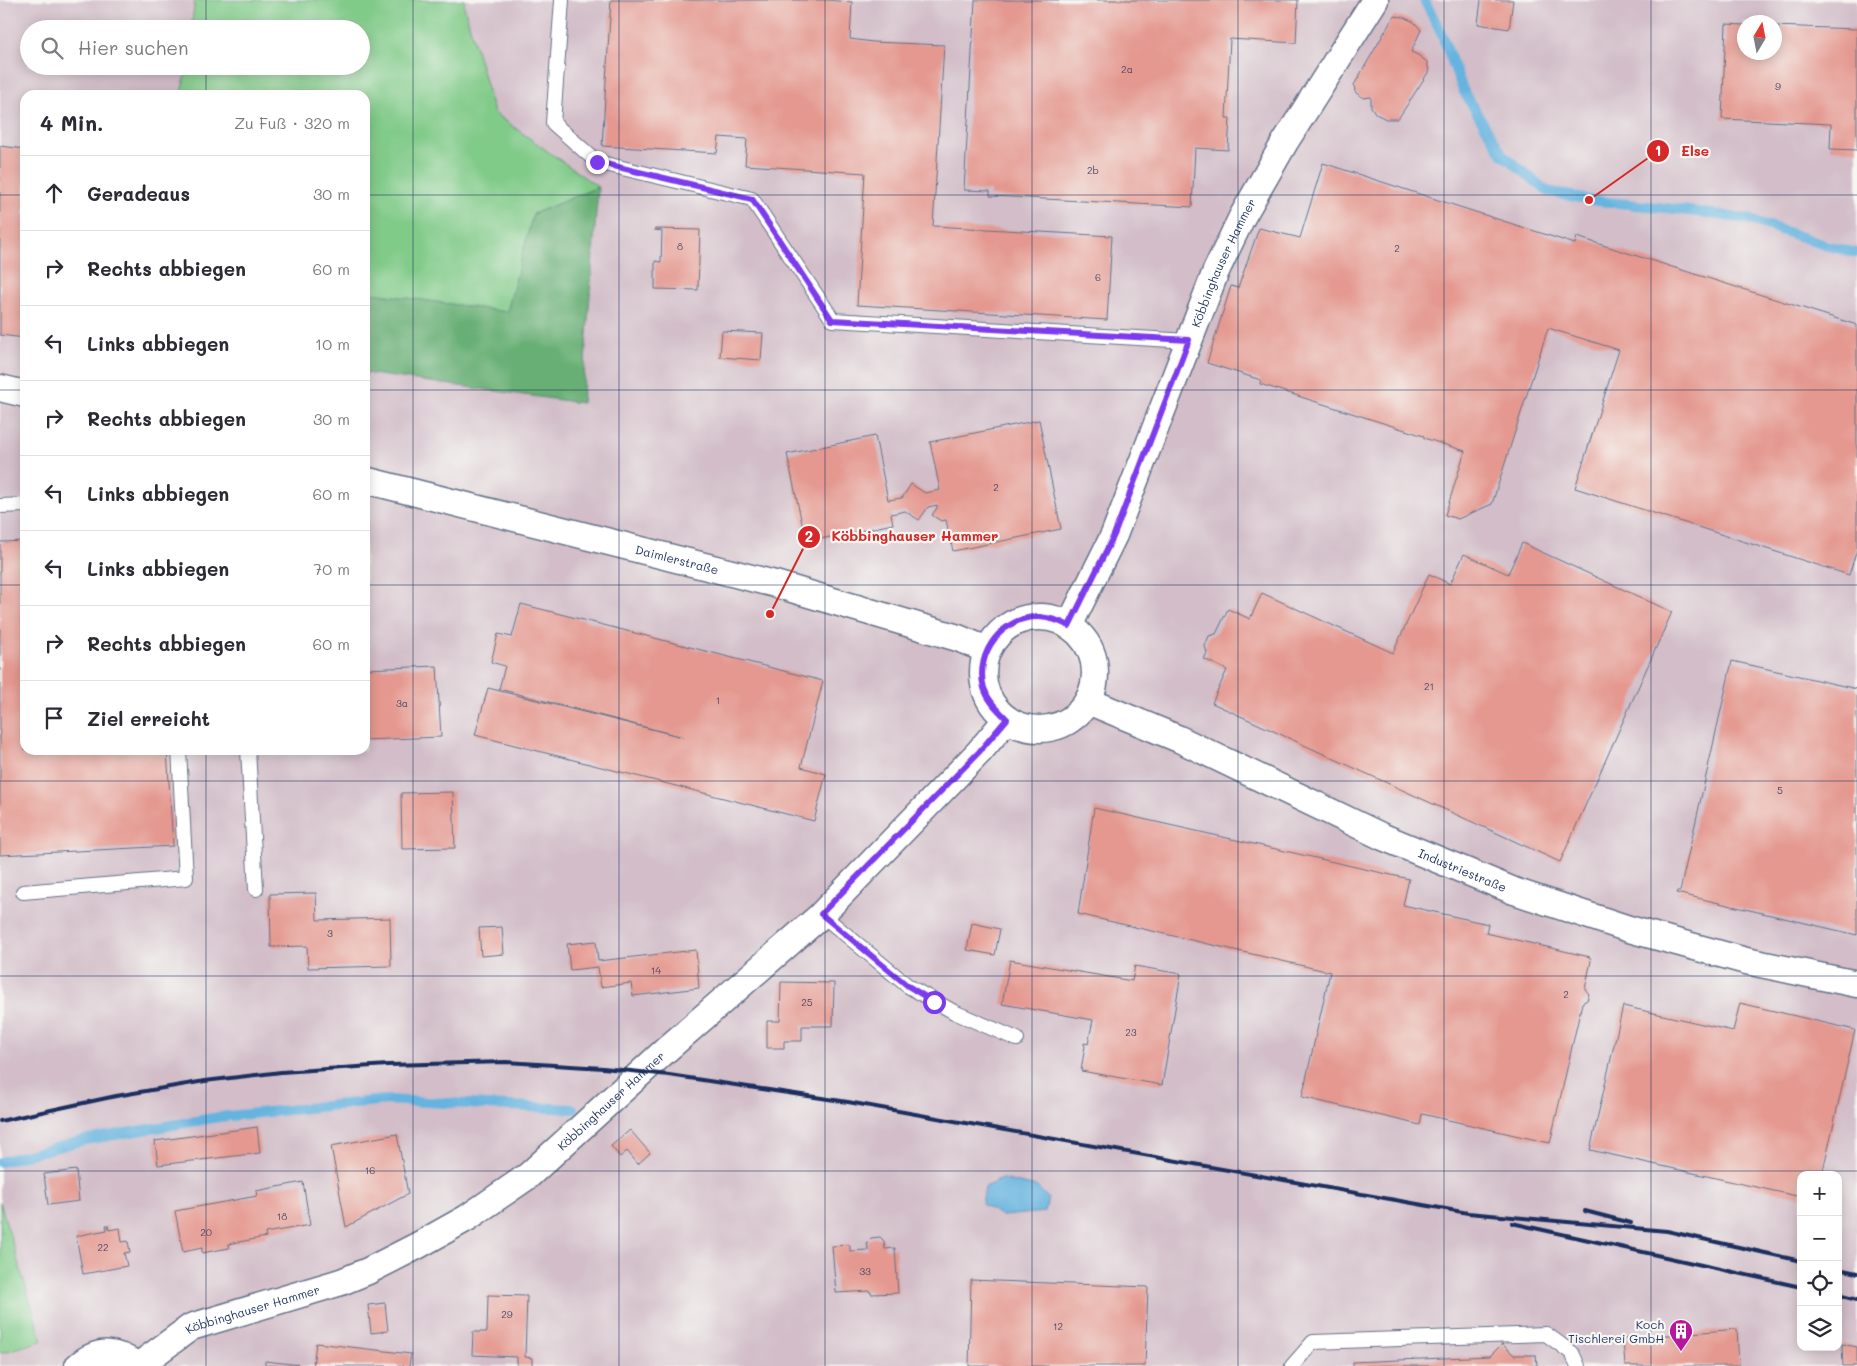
<!DOCTYPE html>
<html lang="de">
<head>
<meta charset="utf-8">
<style>
	:root { --surface:#fff; --page:#f7f7f7; --text:#2b2b33; --muted:#7c7c81; --line:#e1e1e2 }
	body { margin:0; font-family:Mali,sans-serif; background:var(--page); color:var(--text) }
	.controls { position:absolute; right:15px; bottom:15px; display:grid; overflow:hidden; border-radius:10px; box-shadow:0 2px 12px #0003 }
	.controls button { width:45px; height:45px; display:grid; place-items:center; padding:0; border:0; border-bottom:1px solid var(--line); background:var(--surface); color:var(--text); font:25px sans-serif }
	.compass { position:absolute; left:1737px; top:15px; width:45px; height:45px; border-radius:50%; background:var(--surface); box-shadow:0 2px 12px #0003; rotate:10deg }
	.stop { position:absolute; width:15px; height:15px; margin:-11px; border:4px solid #7c3aed; border-radius:50%; background:#fff }
	.stop.end { background:#7c3aed; border-color:#fff; box-shadow:0 1px 5px #0008 }
	.list { margin:0; padding:0; list-style:none }
	h2 { display:flex; justify-content:space-between; align-items:center; height:65px; margin:0; padding:0 20px; font-size:21px }
	h2 small { font-size:16px; font-weight:400; color:var(--muted) }
	.list li { display:grid; grid-template-columns:32px 1fr auto; gap:15px; align-items:center; box-sizing:border-box; height:75px; padding:0 20px; border-top:1px solid var(--line) }
	.list b { display:block; font-size:19px; white-space:nowrap }
	.list em { font-size:16px; font-style:normal; color:var(--muted) }
	.icon { flex:none; width:28px; height:28px; fill:none; stroke:currentColor; stroke-width:2; stroke-linecap:round; stroke-linejoin:round }
	.map { position:relative; flex:none; width:1857px; height:1366px; overflow:hidden }
	.search { position:absolute; background:var(--surface); box-shadow:0 2px 12px #0003; left:20px; top:20px; width:350px; height:55px; display:flex; align-items:center; gap:12px; box-sizing:border-box; padding:0 18px; border-radius:28px; color:var(--muted); font-size:19px }
	.panel { position:absolute; background:var(--surface); box-shadow:0 2px 12px #0003; left:20px; top:90px; width:350px; height:665px; border-radius:15px }
	.map>svg:first-child { display:block }
	.industrial { fill:#d2bdc8; fill-rule:evenodd }
	.green { fill:#81cb89; stroke:#4e7d74 }
	.forest { fill:#68af75; stroke:#426f6a }
	.water { fill:#65b3df; stroke:#40719e }
	.lines { fill:none; stroke-linecap:round; stroke-linejoin:round }
	.stream { stroke:#65b3df; stroke-width:10 }
	.building { fill:#e4988f }
	.lane-casing { stroke:#657188; stroke-width:16 }
	.street-casing { stroke:#657188; stroke-width:29 }
	.lane { stroke:#fff; stroke-width:14 }
	.street { stroke:#fff; stroke-width:26 }
	.rail { stroke:#1b2f5e; stroke-width:4 }
	.route { stroke:#7c3aed; stroke-width:6 }
	.grid { fill:none; stroke:#1b2f5e; stroke-width:1; stroke-opacity:0.55 }
	.labels { text-anchor:middle; dominant-baseline:central; stroke-width:4.5; stroke-linejoin:round; paint-order:stroke }
	.number-label { font-size:10px; fill:#4d496a }
	.street-label { font-size:12px; fill:#1b2f5e; stroke:#f6f6f2 }
	.poi-label { font-size:12px; fill:#1b2f5e; stroke:#f6f6f2; text-anchor:end }
	.leader { fill:none; stroke:#d62828; stroke-width:2 }
	.callout-dot { fill:#d62828; stroke:#f6f6f2; stroke-width:2 }
	.mark-label { font-size:15px; text-anchor:middle; font-weight:bold; fill:#fff }
	.callout-label { font-size:14px; text-anchor:middle; font-weight:bold; fill:#d62828; stroke:#f6f6f2; stroke-width:4.5; stroke-linejoin:round; paint-order:stroke }
</style>
</head>
<body>
<div class="map">
<svg width="1857" height="1366" viewBox="0 0 1857 1366">
	<rect width="100%" height="100%" fill="#f6f6f2"/>
	<filter id="ink" filterUnits="userSpaceOnUse"><feTurbulence type="fractalNoise" baseFrequency=".02" numOctaves="2"/><feDisplacementMap in="SourceGraphic" scale="10" xChannelSelector="R" yChannelSelector="G"/><feConvolveMatrix kernelMatrix="1 2 1 2 8 2 1 2 1" color-interpolation-filters="sRGB"/></filter>
	<filter id="wash" filterUnits="userSpaceOnUse"><feTurbulence type="fractalNoise" baseFrequency=".0096" numOctaves="4" result="noise"/><feDisplacementMap in="SourceGraphic" scale="20" xChannelSelector="R" yChannelSelector="G"/><feGaussianBlur stdDeviation="1.12" result="paint"/><feColorMatrix in="noise" values="0 0 0 0 0 0 0 0 0 0 0 0 0 0 0 0 0 1.4 0 .05"/><feComposite in="paint" operator="in"/></filter>
	<g filter="url(#wash)">
		<rect width="100%" height="100%" fill="#eeebd6"/>
		<!-- industrial -->
		<path class="industrial" d="M0,0H195L191,29H29V66H186L182,95H25V750H365V373L582,403L598,187L494,113L464,5L465,0H1857V1366H0V1353L42,1341L0,1202ZM1744,22H1774V52H1744ZM1801,1175H1838V1347H1801Z"/>
		<!-- green -->
		<g class="green">
			<path d="M195,0H465L464,6L494,113L598,187L533,214L507,312L365,292V95H182L186,66H361V29H191Z"/>
			<path d="M0,1202L42,1341L0,1353Z"/>
		</g>
		<!-- forest -->
		<path class="forest" d="M598,187L582,403L365,373V292L507,312L533,214Z"/>
		<!-- water -->
		<path class="water" d="M1002,1179L1037,1187L1048,1198L1045,1212L1002,1216L982,1204L985,1187Z"/>
		<g class="lines">
			<!-- stream -->
			<g class="stream">
				<path d="M1424,0L1439,28L1464,92L1503,155L1547,191L1589,200L1675,209L1748,219L1828,246L1857,253"/>
				<path d="M0,1162L85,1140L219,1117L386,1100L573,1109"/>
			</g>
		</g>
		<g id="blocks">
			<!-- building -->
			<g class="building">
				<path d="M611,0H826L852,2L850,39L873,42L944,45L933,226L1112,236L1107,320L857,305L865,173L745,165L747,139L719,137L717,153L602,146Z"/>
				<path d="M975,0H1298L1296,43L1230,39L1226,118H1230L1228,150L1195,148L1192,207L990,196V191L964,190Z"/>
				<path d="M1481,0H1513L1509,29L1478,24Z"/>
				<path d="M1394,16L1403,17L1414,22L1421,30L1411,52L1418,55L1427,62L1429,71L1398,119H1386L1376,114L1371,107V97L1363,98L1355,92L1354,85Z"/>
				<path d="M1726,24L1744,25V52H1774V26L1857,29V150L1830,149L1831,124L1722,119Z"/>
				<path d="M0,146L25,149V338L0,335Z"/>
				<path d="M1323,163L1575,244L1577,237L1857,325V549L1849,575L1575,488L1619,350L1548,328L1492,504L1458,519L1445,515L1465,451L1424,438V436L1260,384L1261,380L1207,363L1231,286L1238,288L1259,228L1300,238Z"/>
				<path d="M655,229L700,230L698,290L655,289V261L661,262L662,231L654,230Z"/>
				<path d="M722,331L763,333L761,360L720,357Z"/>
				<path d="M1039,420L1061,529L953,551L946,520L941,521L932,515L937,508V505L928,507L919,520L905,511L891,514L893,524L806,542L787,454L875,436L888,500L902,498L911,484L925,493L940,490L930,442Z"/>
				<path d="M25,541V750H167L173,846L0,855V542Z"/>
				<path d="M1522,543L1672,612L1560,862L1212,703L1227,670L1204,659L1207,653L1205,646L1209,636L1216,634L1228,609L1250,619L1262,593L1393,653L1429,574L1450,584L1464,554L1508,574Z"/>
				<path d="M521,604L823,681L801,767L826,774L814,821L475,735L488,688L683,737L499,689L505,666L491,662L498,634L512,637Z"/>
				<path d="M1732,661L1857,689V935L1676,893L1677,891H1680Z"/>
				<path d="M437,666L441,737L365,740V669Z"/>
				<path d="M453,792L455,848L402,849L401,793Z"/>
				<path d="M1094,808L1409,879L1403,905L1488,924L1486,933L1590,957L1591,961L1585,989L1589,994L1587,1000L1582,1003L1550,1143L1422,1114L1420,1125L1302,1097L1330,972L1078,914Z"/>
				<path d="M316,893L317,920L390,918L391,966L308,968L307,946L271,947L270,894Z"/>
				<path d="M972,923L1000,929L995,955L967,950Z"/>
				<path d="M502,927L504,954L481,956L479,928Z"/>
				<path d="M596,941L598,961L696,950L699,988L633,996L631,983L601,987L598,967L570,970L567,944Z"/>
				<path d="M1010,960L1132,981L1135,966L1181,974L1162,1085L1081,1071L1085,1046L1084,1045V1043L1088,1044L1093,1020L1002,1004Z"/>
				<path d="M781,982L834,983L833,1026H802V1041H784V1048H767V1021H780Z"/>
				<path d="M1740,1003L1855,1030L1822,1175H1801V1197L1590,1150L1623,1006L1733,1031Z"/>
				<path d="M257,1127L260,1153L158,1165L155,1141Z"/>
				<path d="M630,1130L650,1153L638,1164L627,1151L620,1157L611,1146Z"/>
				<path d="M397,1134L408,1194L346,1227L331,1146Z"/>
				<path d="M76,1170L79,1201L48,1205L44,1174Z"/>
				<path d="M303,1182L310,1225L265,1233L266,1237L228,1244L229,1248L202,1253V1248L183,1252L175,1211L257,1196L256,1191Z"/>
				<path d="M106,1225H108L109,1230L120,1228L122,1242L128,1241L130,1252L124,1253L127,1266L83,1274L76,1236L107,1230Z"/>
				<path d="M880,1237L884,1241L885,1249L895,1248L898,1293L871,1294L870,1291L836,1293L832,1246L850,1245V1251L868,1250L867,1242L871,1238Z"/>
				<path d="M971,1280L1148,1287L1145,1366H969Z"/>
				<path d="M488,1295L527,1296L525,1357L532,1358V1366H517V1357L472,1355L473,1332H487Z"/>
				<path d="M385,1303L388,1331L371,1333L368,1305Z"/>
				<path d="M1737,1329L1739,1366H1625L1623,1339Z"/>
				<path d="M316,1343L411,1354L409,1366H313Z"/>
				<path d="M1502,1344L1514,1355H1536L1537,1366H1353V1362L1490,1356Z"/>
				<path d="M1842,1344L1857,1347V1366H1843Z"/>
				<path d="M265,1361L301,1365V1366H265Z"/>
			</g>
		</g>
	</g>
	<g filter="url(#ink)">
		<use href="#blocks" fill-opacity="0" stroke="#657188" stroke-width="1"/>
		<g class="lines">
			<!-- lane casing -->
			<g class="lane-casing">
				<g id="lane">
					<path d="M562,0L553,123L597,162L752,199L833,320L1189,341"/>
					<path d="M0,506L25,505"/>
					<path d="M248,750L256,889"/>
					<path d="M23,892L186,878L179,750"/>
					<path d="M821,914L908,986L954,1012L1017,1039"/>
					<path d="M1292,1366L1313,1342L1546,1334L1572,1353L1578,1366"/>
				</g>
			</g>
			<!-- street casing -->
			<g class="street-casing">
				<g id="street">
					<path d="M0,388L25,394"/>
					<path id="s1" d="M365,480L775,584L958,638L987,650"/>
					<circle cx="1039" cy="673" r="56"/>
					<path id="s2" d="M1069,626L1114,535L1216,271L1242,217L1285,142L1375,0"/>
					<path id="s3" d="M1088,701L1179,739L1383,837L1514,891L1629,929L1746,961L1857,984"/>
					<path id="s4" d="M78,1366C99,1348 117,1351 138,1366L191,1327L341,1282L368,1271L417,1246L467,1218L528,1176L666,1050L819,917L979,752L1007,719"/>
				</g>
			</g>
			<!-- lane -->
			<use href="#lane" class="lane"/>
			<!-- street -->
			<use href="#street" class="street"/>
			<!-- rail -->
			<g class="rail">
				<path d="M0,1121L116,1096L205,1081L281,1072L388,1065L506,1062L603,1068L669,1075L848,1102L1468,1213L1667,1231L1801,1261"/>
				<path d="M1585,1211L1631,1223"/>
				<path d="M1512,1223L1801,1287"/>
				<path d="M1838,1269L1857,1273"/>
				<path d="M1838,1295L1857,1300"/>
			</g>
		</g>
	</g>
	<g class="lines" filter="url(#ink)">
		<!-- route -->
		<path class="route" d="M597,162L752,199L832,320L1189,340L1114,535L1069,626C1060,621 1051,618 1040,617C1004,615 974,653 984,688C988,701 998,710 1007,719L979,752L821,914L908,986L934,1002"/>
	</g>
	<!-- grid -->
	<path class="grid" d="M206,0V29M413,0V1366M619,0V1366M825,0V1366M1032,0V1366M1238,0V1366M1444,0V1366M1651,0V1366M206,66V95M0,195H25M365,195H1857M0,390H25M365,390H1857M0,585H25M365,585H1857M206,750V1366M0,781H1857M0,976H1857M0,1171H1857"/>
	<!-- icons -->
	<defs>
		<g id="building-pin" transform="scale(1.25)"><path d="M0 17L-7.5 6A9.5 9.5 0 1 1 7.5 6Z" fill="#b5179e" stroke="#f6f6f2"/><path d="M-4-6H4V6H1V3H-1V6H-4ZM-2.5-4.3h1.7v1.8h-1.7ZM.8-4.3h1.7v1.8H.8ZM-2.5-1h1.7V.8h-1.7ZM.8-1h1.7V.8H.8Z" fill="#fff"/></g>
	</defs>
	<g fill-rule="evenodd">
		<use href="#building-pin" x="1681" y="1331"/>
	</g>
	<g class="labels">
		<!-- number labels -->
		<g class="number-label">
			<text x="1127" y="69">2a</text>
			<text x="1778" y="86">9</text>
			<text x="1093" y="170">2b</text>
			<text x="680" y="246">8</text>
			<text x="1397" y="248">2</text>
			<text x="1098" y="277">6</text>
			<text x="996" y="487">2</text>
			<text x="1429" y="686">21</text>
			<text x="718" y="700">1</text>
			<text x="402" y="703">3a</text>
			<text x="1780" y="790">5</text>
			<text x="330" y="933">3</text>
			<text x="656" y="970">14</text>
			<text x="1566" y="994">2</text>
			<text x="807" y="1002">25</text>
			<text x="1131" y="1032">23</text>
			<text x="370" y="1170">16</text>
			<text x="282" y="1216">18</text>
			<text x="206" y="1232">20</text>
			<text x="103" y="1247">22</text>
			<text x="865" y="1271">33</text>
			<text x="507" y="1314">29</text>
			<text x="1058" y="1326">12</text>
		</g>
		<!-- street labels -->
		<g class="street-label">
			<text stroke="none"><textPath href="#s2" startOffset="395">Köbbinghauser Hammer</textPath></text>
			<text stroke="none"><textPath href="#s1" startOffset="322">Daimlerstraße</textPath></text>
			<text stroke="none"><textPath href="#s3" startOffset="411">Industriestraße</textPath></text>
			<text stroke="none"><textPath href="#s4" startOffset="616">Köbbinghauser Hammer</textPath></text>
			<text stroke="none"><textPath href="#s4" startOffset="196">Köbbinghauser Hammer</textPath></text>
		</g>
		<!-- poi labels -->
		<g class="poi-label">
			<text x="1664" y="1324">Koch<tspan x="1664" dy="14">Tischlerei GmbH</tspan></text>
		</g>
	</g>
	<!-- callouts -->
	<path class="leader" d="M1589 200L1658 151M770 614L809 537"/>
	<g class="callout-dot">
		<circle cx="1589" cy="200" r="5"/>
		<circle cx="770" cy="614" r="5"/>
		<circle cx="1658" cy="151" r="12"/>
		<circle cx="809" cy="537" r="12"/>
	</g>
	<g class="mark-label">
		<text x="1658" y="156">1</text>
		<text x="809" y="542">2</text>
	</g>
	<g class="callout-label">
		<text x="1695" y="156">Else</text>
		<text x="915" y="541">Köbbinghauser Hammer</text>
	</g>
</svg>
<div class="controls">
<button>+</button>
<button>−</button>
<button><svg class="icon" aria-label="locate" viewBox="0 0 24 24"><circle cx="12" cy="12" r="6"/><path d="M12 2v4M12 18v4M2 12h4M18 12h4"/></svg></button>
<button><svg class="icon" aria-label="layers" viewBox="0 0 24 24"><path d="M12 4l9 5-9 5-9-5zM3 14l9 5 9-5"/></svg></button>
</div>
<svg class="compass" viewBox="-18 -18 36 36"><path d="M0-13l5 13h-10z" fill="#e53935"/><path d="M0 13l5-13h-10z" fill="#7c7c81"/></svg>
<div class="stop" style="left:934px;top:1002px"></div>
<div class="stop end" style="left:597px;top:162px"></div>
<div class="search"><svg class="icon" aria-label="search" viewBox="0 0 24 24"><circle cx="10" cy="10" r="6"/><path d="M15 15l6 6"/></svg>Hier suchen</div>
<section class="panel">
<h2>4 Min.<small>Zu Fuß · 320 m</small></h2>
<ul class="list">
<li><svg class="icon" aria-label="ahead" viewBox="0 0 24 24"><path d="M12 20V5M6 11l6-6 6 6"/></svg><div><b>Geradeaus</b></div><em>30 m</em></li>
<li><svg class="icon" aria-label="right" viewBox="0 0 24 24"><path d="M7 20v-9h11M14 6l5 5-5 5"/></svg><div><b>Rechts abbiegen</b></div><em>60 m</em></li>
<li><svg class="icon" aria-label="left" viewBox="0 0 24 24"><path d="M17 20v-9H6M10 6l-5 5 5 5"/></svg><div><b>Links abbiegen</b></div><em>10 m</em></li>
<li><svg class="icon" aria-label="right" viewBox="0 0 24 24"><path d="M7 20v-9h11M14 6l5 5-5 5"/></svg><div><b>Rechts abbiegen</b></div><em>30 m</em></li>
<li><svg class="icon" aria-label="left" viewBox="0 0 24 24"><path d="M17 20v-9H6M10 6l-5 5 5 5"/></svg><div><b>Links abbiegen</b></div><em>60 m</em></li>
<li><svg class="icon" aria-label="left" viewBox="0 0 24 24"><path d="M17 20v-9H6M10 6l-5 5 5 5"/></svg><div><b>Links abbiegen</b></div><em>70 m</em></li>
<li><svg class="icon" aria-label="right" viewBox="0 0 24 24"><path d="M7 20v-9h11M14 6l5 5-5 5"/></svg><div><b>Rechts abbiegen</b></div><em>60 m</em></li>
<li><svg class="icon" aria-label="arrive" viewBox="0 0 24 24"><path d="M6 21V4h12l-3 4 3 4H6"/></svg><div><b>Ziel erreicht</b></div></li>
</ul>
</section>
</div>
</body>
</html>
